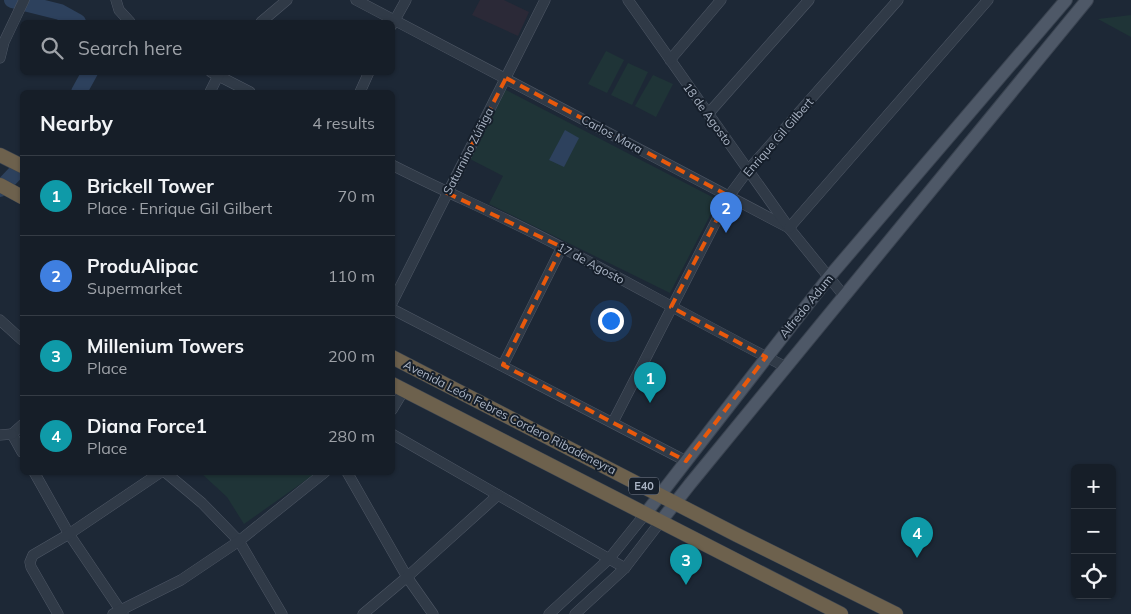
<!DOCTYPE html>
<html lang="en">
<head>
<meta charset="utf-8">
<style>
	:root { --surface:#161e28; --page:#232b34; --text:#f1f3f6; --muted:#9ea2a8; --line:#353c45; --accent:#bca0f2 }
	body { margin:0; font-family:Mulish,sans-serif; background:var(--page); color:var(--text) }
	.controls { position:absolute; right:15px; bottom:15px; display:grid; overflow:hidden; border-radius:8px; box-shadow:0 1px 4px #0004 }
	.controls button { width:45px; height:45px; display:grid; place-items:center; padding:0; border:0; border-bottom:1px solid var(--line); background:var(--surface); color:var(--text); font:25px sans-serif }
	.you { position:absolute; left:610px; top:320px; width:18px; height:18px; margin:-12px; border:4px solid #fff; border-radius:50%; background:#1a73e8; box-shadow:0 0 0 8px #1a73e833 }
	.badge { display:grid; place-items:center; width:32px; height:32px; border-radius:50%; background:var(--accent); color:#fff; font-size:16px; font-weight:700 }
	.pin { position:absolute; translate:-50% -41px; filter:drop-shadow(0 1px 2px #0008) }
	.pin::after { content:''; position:absolute; top:26px; width:18px; height:15px; background:inherit; clip-path:polygon(0 0,100% 0,50% 100%) }
	.list { margin:0; padding:0; list-style:none }
	h2 { display:flex; justify-content:space-between; align-items:center; height:65px; margin:0; padding:0 20px; font-size:21px }
	h2 small { font-size:16px; font-weight:400; color:var(--muted) }
	.list li { display:grid; grid-template-columns:32px 1fr auto; gap:15px; align-items:center; box-sizing:border-box; height:80px; padding:0 20px; border-top:1px solid var(--line) }
	.list b { display:block; font-size:19px; white-space:nowrap }
	.list p { margin:0; font-size:16px; white-space:nowrap; color:var(--muted) }
	.list em { font-size:16px; font-style:normal; color:var(--muted) }
	.icon { flex:none; width:28px; height:28px; fill:none; stroke:currentColor; stroke-width:2; stroke-linecap:round; stroke-linejoin:round }
	.map { position:relative; flex:none; width:1131px; height:614px; overflow:hidden }
	.search { position:absolute; background:var(--surface); box-shadow:0 1px 4px #0004; left:20px; top:20px; width:375px; height:55px; display:flex; align-items:center; gap:12px; box-sizing:border-box; padding:0 18px; border-radius:8px; color:var(--muted); font-size:19px }
	.panel { position:absolute; background:var(--surface); box-shadow:0 1px 4px #0004; left:20px; top:90px; width:375px; height:385px; border-radius:8px }
	.map>svg:first-child { display:block }
	.medical { fill:#2b2937 }
	.green { fill:#1f3437 }
	.water { fill:#2d415d }
	.lines { fill:none; stroke-linecap:round; stroke-linejoin:round }
	.river { stroke:#2d415d; stroke-width:16 }
	.minor-casing { stroke:#4e5765; stroke-width:11 }
	.major-casing { stroke:#3a4350; stroke-width:14 }
	.highway-casing { stroke:#3b4451; stroke-width:15 }
	.minor { stroke:#303a47; stroke-width:10 }
	.major { stroke:#4e5867; stroke-width:12 }
	.highway { stroke:#6d614d; stroke-width:14 }
	.marked { fill:none; stroke:#e8590c; stroke-width:4; stroke-dasharray:10 6; stroke-linejoin:round }
	.labels { text-anchor:middle; dominant-baseline:central; stroke-width:4; stroke-linejoin:round; paint-order:stroke }
	.shield { fill:#161f2b; stroke:#7e8796; stroke-width:1 }
	.shield-label { font-size:11px; font-weight:bold; fill:#aab4c4 }
	.street-label { font-size:12px; fill:#aab4c4; stroke:#161f2b }
</style>
</head>
<body>
<div class="map">
<svg width="1131" height="614" viewBox="0 0 1131 614">
	<rect width="100%" height="100%" fill="#1d2836"/>
	<!-- medical -->
	<path class="medical" d="M480,0H504L529,12L518,36L472,15Z"/>
	<!-- green -->
	<g class="green">
		<path d="M1131,15V37L1098,19Z"/>
		<path d="M606,51L624,60L607,93L588,84Z"/>
		<path d="M628,63L648,72L632,105L611,95Z"/>
		<path d="M653,75L673,84L656,117L635,106Z"/>
		<path d="M504,89L718,200L670,293L489,204L503,176L470,159Z"/>
		<path d="M201,473H316L244,524L227,497Z"/>
	</g>
	<!-- water -->
	<path class="water" d="M565,130L579,138L564,167L549,160Z"/>
	<g class="lines">
		<!-- river -->
		<g class="river">
			<path d="M12,0L60,12L78,22"/>
			<path d="M79,92L90,72"/>
			<path d="M0,189L22,166"/>
		</g>
		<!-- minor casing -->
		<g class="minor-casing">
			<g id="minor">
				<path d="M116,0L119,10L130,22"/>
				<path d="M356,0L789,228L845,297"/>
				<path d="M628,0L787,225"/>
				<path d="M261,22L287,0"/>
				<path d="M392,25L406,0"/>
				<path d="M0,58L4,42L24,0"/>
				<path d="M670,60L721,0"/>
				<path d="M211,72L250,92"/>
				<path d="M210,92L220,72"/>
				<path d="M360,92L369,72"/>
				<path d="M708,114L809,0"/>
				<path d="M392,165C449,194 507,218 563,248C637,287 711,329 786,367"/>
				<path d="M789,228L988,0"/>
				<path d="M392,303L545,0"/>
				<path d="M392,309L686,461"/>
				<path d="M0,320L22,340"/>
				<path d="M503,365L562,247"/>
				<path d="M392,410L404,390"/>
				<path d="M613,422L729,196L749,169L898,0"/>
				<path d="M12,434L22,452"/>
				<path d="M12,434L22,425"/>
				<path d="M392,434L625,568"/>
				<path d="M0,435L12,434"/>
				<path d="M34,472L69,534L123,614"/>
				<path d="M165,472L202,503L239,541L282,614"/>
				<path d="M347,472L407,577L433,614"/>
				<path d="M58,614L31,567L30,562L33,555L69,534L161,472"/>
				<path d="M113,614L181,580L239,541L325,472"/>
				<path d="M363,614L407,577L498,495"/>
				<path d="M549,614L609,559L646,513"/>
				<path d="M575,614L625,568L661,521"/>
			</g>
		</g>
		<!-- major casing -->
		<g class="major-casing">
			<g id="major">
				<path d="M646,513L829,277L1066,0"/>
				<path d="M661,521L690,484L1087,0"/>
			</g>
		</g>
		<!-- highway casing -->
		<g class="highway-casing">
			<g id="highway">
				<path d="M0,155L22,166"/>
				<path d="M0,185L22,197"/>
				<path d="M392,357L737,535L896,614"/>
				<path d="M392,384L841,614"/>
			</g>
		</g>
		<!-- minor -->
		<use href="#minor" class="minor"/>
		<!-- major -->
		<use href="#major" class="major"/>
		<!-- highway -->
		<use href="#highway" class="highway"/>
	</g>
	<!-- marked area -->
	<path class="marked" d="M506,78L729,196L671,307L766,357L686,461L503,365L562,247L447,193Z"/>
	<g class="labels">
		<!-- shield labels -->
		<rect class="shield" x="629" y="477.5" width="30" height="17" rx="4"/>
		<g class="shield-label">
			<text x="644" y="486">E40</text>
		</g>
		<!-- street labels -->
		<g class="street-label">
			<text transform="translate(708 114) rotate(54)">18 de Agosto</text>
			<text transform="translate(612 134) rotate(28)">Carlos Mara</text>
			<text transform="translate(778 137) rotate(-49)">Enrique Gil Gilbert</text>
			<text transform="translate(468 151) rotate(-63)">Saturnino Zúñiga</text>
			<text transform="translate(591 263) rotate(28)">17 de Agosto</text>
			<text transform="translate(806 306) rotate(-51)">Alfredo Adum</text>
			<text transform="translate(510 417) rotate(27)">Avenida León Febres Cordero Ribadeneyra</text>
		</g>
	</g>
</svg>
<div class="controls">
<button>+</button>
<button>−</button>
<button><svg class="icon" aria-label="locate" viewBox="0 0 24 24"><circle cx="12" cy="12" r="6"/><path d="M12 2v4M12 18v4M2 12h4M18 12h4"/></svg></button>
</div>
<div class="you"></div>
<div class="pin badge" style="left:650px;top:403px;background:#0f9aa8">1</div>
<div class="pin badge" style="left:726px;top:233px;background:#3f7fe0">2</div>
<div class="pin badge" style="left:686px;top:585px;background:#0f9aa8">3</div>
<div class="pin badge" style="left:917px;top:558px;background:#0f9aa8">4</div>
<div class="search"><svg class="icon" aria-label="search" viewBox="0 0 24 24"><circle cx="10" cy="10" r="6"/><path d="M15 15l6 6"/></svg>Search here</div>
<section class="panel">
<h2>Nearby<small>4 results</small></h2>
<ul class="list">
<li><span class="badge" style="background:#0f9aa8">1</span><div><b>Brickell Tower</b><p>Place · Enrique Gil Gilbert</p></div><em>70 m</em></li>
<li><span class="badge" style="background:#3f7fe0">2</span><div><b>ProduAlipac</b><p>Supermarket</p></div><em>110 m</em></li>
<li><span class="badge" style="background:#0f9aa8">3</span><div><b>Millenium Towers</b><p>Place</p></div><em>200 m</em></li>
<li><span class="badge" style="background:#0f9aa8">4</span><div><b>Diana Force1</b><p>Place</p></div><em>280 m</em></li>
</ul>
</section>
</div>
</body>
</html>
